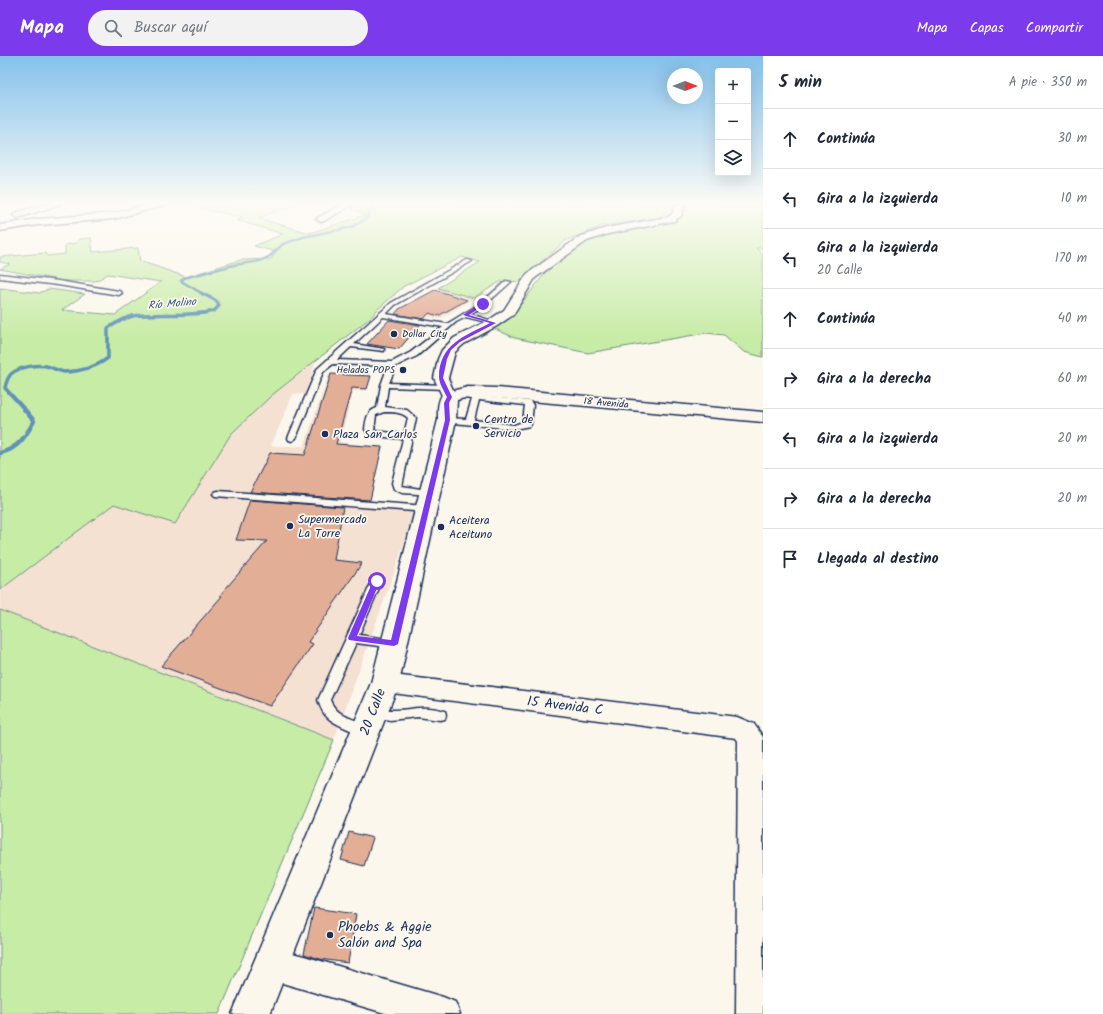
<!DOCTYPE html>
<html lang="es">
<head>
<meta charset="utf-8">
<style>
	:root { --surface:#fff; --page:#f2f2f3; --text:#1f2937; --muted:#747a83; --line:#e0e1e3; --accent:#7c3aed }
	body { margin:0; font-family:Kalam,sans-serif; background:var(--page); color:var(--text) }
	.controls { position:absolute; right:12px; top:12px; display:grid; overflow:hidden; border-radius:4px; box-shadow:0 4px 16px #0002 }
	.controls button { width:36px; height:36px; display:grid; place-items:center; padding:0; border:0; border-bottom:1px solid var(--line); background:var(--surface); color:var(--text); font:20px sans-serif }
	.compass { position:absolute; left:667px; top:12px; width:36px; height:36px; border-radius:50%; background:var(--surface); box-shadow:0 4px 16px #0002; rotate:90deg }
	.stop { position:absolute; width:12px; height:12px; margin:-9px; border:3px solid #7c3aed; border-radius:50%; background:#fff }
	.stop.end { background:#7c3aed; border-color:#fff; box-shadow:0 1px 4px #0008 }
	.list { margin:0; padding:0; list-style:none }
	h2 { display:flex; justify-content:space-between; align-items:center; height:52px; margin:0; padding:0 16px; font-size:17px }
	h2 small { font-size:13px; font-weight:400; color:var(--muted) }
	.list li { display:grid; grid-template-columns:26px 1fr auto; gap:12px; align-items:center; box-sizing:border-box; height:60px; padding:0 16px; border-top:1px solid var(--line) }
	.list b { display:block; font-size:15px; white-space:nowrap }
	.list p { margin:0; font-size:13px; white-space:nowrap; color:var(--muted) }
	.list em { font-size:13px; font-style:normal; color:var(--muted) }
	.icon { flex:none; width:22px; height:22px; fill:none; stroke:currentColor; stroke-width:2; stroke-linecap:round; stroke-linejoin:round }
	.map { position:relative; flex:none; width:763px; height:958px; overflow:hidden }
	header { display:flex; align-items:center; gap:24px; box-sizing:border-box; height:56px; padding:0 20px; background:var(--accent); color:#fff }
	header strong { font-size:19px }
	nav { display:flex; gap:22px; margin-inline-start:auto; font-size:14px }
	.search { width:280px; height:36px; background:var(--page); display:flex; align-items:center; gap:10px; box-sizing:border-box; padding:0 14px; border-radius:22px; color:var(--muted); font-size:15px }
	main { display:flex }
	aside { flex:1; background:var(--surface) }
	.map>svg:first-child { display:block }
	.built { fill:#f4e1d2 }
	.green { fill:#c7eca6; stroke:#718e82 }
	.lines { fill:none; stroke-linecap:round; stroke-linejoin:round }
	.stream-far2 { stroke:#6193b6; stroke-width:2.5 }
	.stream-far1 { stroke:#6193b6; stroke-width:3.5 }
	.stream { stroke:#6193b6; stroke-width:4.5 }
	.building { fill:#e3ae96; stroke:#1b2f5e }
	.service-casing { stroke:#1b2f5e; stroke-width:3 }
	.minor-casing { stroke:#1b2f5e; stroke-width:3 }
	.tertiary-casing { stroke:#1b2f5e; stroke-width:3 }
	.service { fill:#fbf7ec; fill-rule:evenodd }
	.minor { fill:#fbf7ec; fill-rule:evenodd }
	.tertiary { fill:#fbf7ec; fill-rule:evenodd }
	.route { fill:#7c3aed }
	.poi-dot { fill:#1b2f5e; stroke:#fbf7ec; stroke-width:1.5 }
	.labels { text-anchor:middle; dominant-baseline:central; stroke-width:3.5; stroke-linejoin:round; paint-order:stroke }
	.far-poi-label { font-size:10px; fill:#1b2f5e; stroke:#fbf7ec; text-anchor:start }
	.far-street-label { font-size:10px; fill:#1b2f5e; stroke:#fbf7ec }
	.far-water-label { font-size:11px; font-style:italic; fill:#385882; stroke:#fbf7ec }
	.poi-label { font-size:12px; fill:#1b2f5e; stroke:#fbf7ec; text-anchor:start }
	.near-street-label { font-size:14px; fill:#1b2f5e; stroke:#fbf7ec }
	.near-poi-label { font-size:14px; fill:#1b2f5e; stroke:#fbf7ec; text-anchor:start }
</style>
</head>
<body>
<header>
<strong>Mapa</strong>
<div class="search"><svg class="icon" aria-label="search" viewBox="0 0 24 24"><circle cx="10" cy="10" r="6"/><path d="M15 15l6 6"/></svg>Buscar aquí</div>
<nav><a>Mapa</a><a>Capas</a><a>Compartir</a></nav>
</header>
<main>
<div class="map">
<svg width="763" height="958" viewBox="0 0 763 958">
	<rect width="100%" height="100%" fill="#fbf7ec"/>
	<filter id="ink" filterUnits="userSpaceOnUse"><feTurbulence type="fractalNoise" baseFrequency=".025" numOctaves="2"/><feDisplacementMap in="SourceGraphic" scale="8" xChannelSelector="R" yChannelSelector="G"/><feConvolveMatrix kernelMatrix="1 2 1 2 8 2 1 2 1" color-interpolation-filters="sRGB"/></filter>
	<g filter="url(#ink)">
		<!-- built -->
		<g class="built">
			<path d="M438,232L474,242L440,263L398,256Z"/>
			<path d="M315,307L306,338H293L271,390H304L329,319L368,322L363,335H353L340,386L381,391L368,446L417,448L395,514L334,684L0,554V534L114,448L175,468L231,378L272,339Z"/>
		</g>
		<!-- green -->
		<g class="green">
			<path d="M190,148H207L217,152L228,148H297L258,162L309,177L366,159L351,153L361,148H671L664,158L657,162L602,170L565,185L519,226L503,224L474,242L438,232L480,206L462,201L404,230L378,253L370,262L272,339L231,378L175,468L114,448L0,534V232L39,237L49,233L85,238L62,254L115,259L161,226L108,218L96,225H64L0,213L10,208L0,206V201L45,197L47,200L65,198V189L76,187L79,183L91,182L93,196L138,192L140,205L186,221L240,204L271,203L276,196L254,190L283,178L236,164L243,161L206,154Z"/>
			<path d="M684,148H763V192H756L763,199V301L744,296L724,279L706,277L588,297L515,282L493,272L511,261L559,199L586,182L678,160Z"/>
			<path d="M0,554L334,684L219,958H0Z"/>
		</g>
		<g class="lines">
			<!-- stream-far2 -->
			<path class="stream-far2" d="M203,238L181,225L184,222L234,209L260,205L270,200L283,188L303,181L352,171L364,164L369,159L372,148"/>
			<!-- stream-far1 -->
			<path class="stream-far1" d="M25,354L5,332C6,327 7,322 11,318C20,310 39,308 50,311C55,313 58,315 64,316C79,316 96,311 108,302V272C116,267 124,262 133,260C151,257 204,261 215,254C217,253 218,251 219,249L215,244L201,237"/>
			<!-- stream -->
			<path class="stream" d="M0,397C18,393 26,380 34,365L24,353"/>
		</g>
		<!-- building -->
		<g class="building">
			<path d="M435,234L467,244L438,260L429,257L424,263L395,258L399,253Z"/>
			<path d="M389,264L420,269L399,293L367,288Z"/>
			<path d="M331,318L371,320L367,333L352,332L336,388L382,391L370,444L250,436L270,397L305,399Z"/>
			<path d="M250,444L343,451L334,504L362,507L308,586L313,588L270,650L161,610L222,540L220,539L267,485L236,484Z"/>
			<path d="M349,776L373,782L364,810L341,804Z"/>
			<path d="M314,852L356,858L348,907L320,903L304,898Z"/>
		</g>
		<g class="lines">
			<!-- service casing -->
			<g class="service-casing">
				<g id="service">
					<path d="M467,204L472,205L395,249L386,258L447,268L481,247L506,225L511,226L485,249L470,258L495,266V268L466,261L456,266L417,300L396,310L389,327L445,329L449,331L445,333L388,331L385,351L407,354L416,362L402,430L433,435L435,437L433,439L402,437L394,433L392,427L403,383L368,379L365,373C366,364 367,355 377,352L381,329L388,310L333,308L323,316L296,382L292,385L289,384L288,382L317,313L391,247ZM383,261L443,271L411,296L392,306L337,304L351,291L384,295V293L354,288ZM384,356C393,356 402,356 408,362L404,378L374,375L376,359Z"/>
					<path d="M0,218L58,225L119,235L122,237L119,239L58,229L0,222Z"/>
					<path d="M451,337L530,345L533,349L531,368L530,370L514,373L444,366V362H447L466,363L472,343L451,341ZM479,344L525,349L523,366L514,369L474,364Z"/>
					<path d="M218,435L427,450L432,453L427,456L215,440L213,438L215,436Z"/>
					<path d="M377,521L381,522L382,525L359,579L394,584L398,585L400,588L398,591L394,592L356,587L330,644C336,660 355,664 370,669L372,673L370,677C360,680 334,668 327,661C322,656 320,650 318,644L372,525L373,522Z"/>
					<path d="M374,651C379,652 385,654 390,654C410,655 423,648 445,655L446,659L445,663L440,664L418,661L390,664L369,660L368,656L369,652Z"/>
				</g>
			</g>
			<!-- minor casing -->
			<g class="minor-casing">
				<g id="minor">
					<path d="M45,148H61L18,162L13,159L15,157Z"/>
					<path d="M151,148H169L114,163L38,169L0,175V169L38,163L114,157Z"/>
					<path d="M342,148H354L324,165L321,166L316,163Z"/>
					<path d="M676,148H685L681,160L674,165L608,178L587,185L535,222L513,259L497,270L464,288L455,296L448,322L456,341L454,344L449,345L444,344L434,322L438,303L442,294L454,282L489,264L504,254L527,218L579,181L606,172L668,161L672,158Z"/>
					<path d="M385,618L737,661L754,668L763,681V958H736L738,685L736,682L385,636L377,633L373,627L377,621Z"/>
					<path d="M272,892L304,900L443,941L455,946L460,958H388L272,924L261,919L256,908L261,897Z"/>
				</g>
			</g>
			<!-- tertiary casing -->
			<g class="tertiary-casing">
				<path id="tertiary" d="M468,331L497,332L763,356V366L497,342L468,341L457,344L456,364L399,627L270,958H232L371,627L438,364C438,354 437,346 443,337Z"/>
			</g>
			<!-- service -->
			<use href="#service" class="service"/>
			<!-- minor -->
			<use href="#minor" class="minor"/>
			<!-- tertiary -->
			<use href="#tertiary" class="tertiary"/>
		</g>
	</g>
	<!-- sky -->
	<linearGradient id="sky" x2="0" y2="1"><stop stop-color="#84c1eb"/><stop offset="0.52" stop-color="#fdfbf6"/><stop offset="1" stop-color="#fdfbf6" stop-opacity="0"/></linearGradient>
	<rect width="763" height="283" fill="url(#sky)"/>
	<!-- route -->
	<path class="route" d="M481,247L485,248L469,259L496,267L460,286L451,294L447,303L443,322L452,341L449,347L450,364L398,588L394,590L349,584L348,582L373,525L377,522L380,525L357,580L391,584L445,364L444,347L447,341C444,335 439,327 439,321C439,288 465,280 490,267L463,259Z"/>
	<!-- markers -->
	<g class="poi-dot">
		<circle cx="394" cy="278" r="4"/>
		<circle cx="403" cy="314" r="4"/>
		<circle cx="476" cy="370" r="4"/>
		<circle cx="325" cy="378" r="4"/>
		<circle cx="290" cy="470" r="4"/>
		<circle cx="441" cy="471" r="4"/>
		<circle cx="330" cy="879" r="4"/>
	</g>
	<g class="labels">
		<!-- far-poi labels -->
		<g class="far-poi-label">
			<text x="402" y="278">Dollar City</text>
			<text x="395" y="314" text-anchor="end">Helados POPS</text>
		</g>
		<!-- far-street labels -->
		<g class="far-street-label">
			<text transform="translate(606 347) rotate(5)">18 Avenida</text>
		</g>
		<!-- far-water labels -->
		<g class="far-water-label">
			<text transform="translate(172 248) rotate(-5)">Río Molino</text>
		</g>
		<!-- poi labels -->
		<g class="poi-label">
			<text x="484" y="363">Centro de<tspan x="484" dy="14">Servicio</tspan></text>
			<text x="333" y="378">Plaza San Carlos</text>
			<text x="298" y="463">Supermercado<tspan x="298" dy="14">La Torre</tspan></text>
			<text x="449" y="464">Aceitera<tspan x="449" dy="14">Aceituno</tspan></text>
		</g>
		<!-- near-street labels -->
		<g class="near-street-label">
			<text transform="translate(565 650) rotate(7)">15 Avenida C</text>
			<text transform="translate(373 656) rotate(-69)">20 Calle</text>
		</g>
		<!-- near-poi labels -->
		<g class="near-poi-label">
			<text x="338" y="871">Phoebs &amp; Aggie<tspan x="338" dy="16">Salón and Spa</tspan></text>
		</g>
	</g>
</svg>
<div class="controls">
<button>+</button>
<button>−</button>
<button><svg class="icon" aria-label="layers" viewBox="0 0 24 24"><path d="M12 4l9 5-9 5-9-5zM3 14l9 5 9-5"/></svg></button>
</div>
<svg class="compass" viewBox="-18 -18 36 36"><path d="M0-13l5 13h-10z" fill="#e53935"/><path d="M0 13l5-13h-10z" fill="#747a83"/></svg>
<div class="stop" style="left:377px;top:525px"></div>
<div class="stop end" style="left:483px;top:248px"></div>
</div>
<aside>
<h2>5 min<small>A pie · 350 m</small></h2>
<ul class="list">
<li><svg class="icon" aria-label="ahead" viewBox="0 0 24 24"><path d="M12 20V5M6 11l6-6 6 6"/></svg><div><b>Continúa</b></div><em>30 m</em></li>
<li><svg class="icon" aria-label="left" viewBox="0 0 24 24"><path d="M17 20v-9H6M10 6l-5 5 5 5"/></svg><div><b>Gira a la izquierda</b></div><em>10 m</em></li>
<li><svg class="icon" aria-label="left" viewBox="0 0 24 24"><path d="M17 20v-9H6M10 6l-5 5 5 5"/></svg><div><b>Gira a la izquierda</b><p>20 Calle</p></div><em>170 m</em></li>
<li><svg class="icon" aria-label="ahead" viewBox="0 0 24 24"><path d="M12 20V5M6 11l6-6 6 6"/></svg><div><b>Continúa</b></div><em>40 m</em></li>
<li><svg class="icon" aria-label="right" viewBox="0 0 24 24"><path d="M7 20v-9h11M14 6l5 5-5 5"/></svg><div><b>Gira a la derecha</b></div><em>60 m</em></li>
<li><svg class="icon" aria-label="left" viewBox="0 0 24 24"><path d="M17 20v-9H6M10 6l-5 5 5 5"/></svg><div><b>Gira a la izquierda</b></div><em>20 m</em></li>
<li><svg class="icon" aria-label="right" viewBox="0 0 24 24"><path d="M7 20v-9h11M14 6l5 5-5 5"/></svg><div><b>Gira a la derecha</b></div><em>20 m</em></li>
<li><svg class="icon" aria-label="arrive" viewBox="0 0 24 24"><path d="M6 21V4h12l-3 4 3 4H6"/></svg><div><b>Llegada al destino</b></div></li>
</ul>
</aside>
</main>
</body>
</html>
